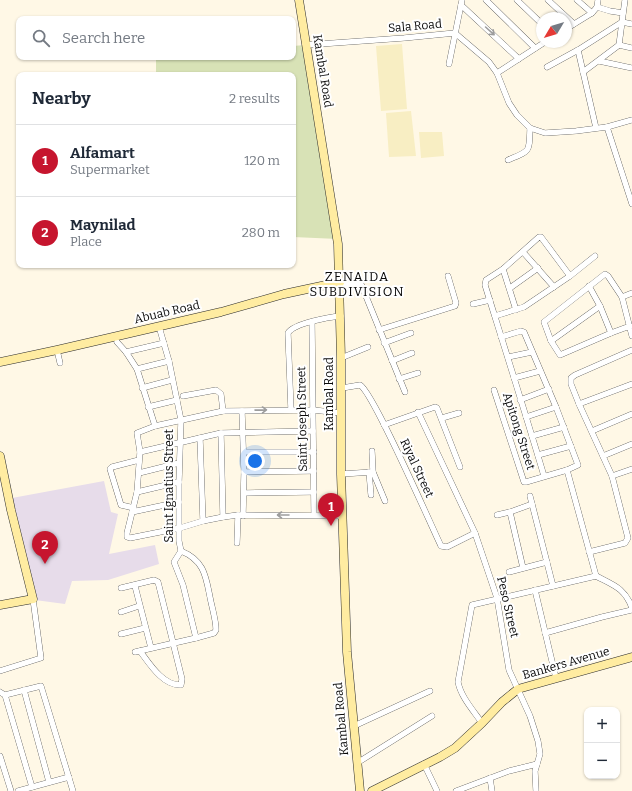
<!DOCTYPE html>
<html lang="en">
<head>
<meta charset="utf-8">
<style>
	:root { --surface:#fff; --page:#f6f6f7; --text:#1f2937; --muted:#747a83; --line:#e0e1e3; --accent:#c6152e }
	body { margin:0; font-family:Bitter,serif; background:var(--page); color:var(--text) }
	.controls { position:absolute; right:12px; bottom:12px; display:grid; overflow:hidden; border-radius:8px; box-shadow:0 1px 3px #0004 }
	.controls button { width:36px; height:36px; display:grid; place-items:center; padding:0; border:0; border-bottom:1px solid var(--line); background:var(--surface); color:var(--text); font:20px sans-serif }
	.compass { position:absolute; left:536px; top:12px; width:36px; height:36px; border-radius:50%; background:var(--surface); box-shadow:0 1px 3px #0004; rotate:232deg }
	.you { position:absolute; left:255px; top:461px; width:14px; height:14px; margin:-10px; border:3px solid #fff; border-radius:50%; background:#1a73e8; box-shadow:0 0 0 6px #1a73e833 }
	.badge { display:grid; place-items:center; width:26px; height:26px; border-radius:50%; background:var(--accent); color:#fff; font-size:13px; font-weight:700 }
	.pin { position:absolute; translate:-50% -33px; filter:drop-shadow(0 1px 2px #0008) }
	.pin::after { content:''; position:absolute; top:21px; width:14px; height:12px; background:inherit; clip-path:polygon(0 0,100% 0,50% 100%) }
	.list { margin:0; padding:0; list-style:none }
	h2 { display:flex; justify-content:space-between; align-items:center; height:52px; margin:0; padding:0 16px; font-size:17px }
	h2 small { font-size:13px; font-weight:400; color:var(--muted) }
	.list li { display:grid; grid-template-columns:26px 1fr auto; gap:12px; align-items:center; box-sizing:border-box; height:72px; padding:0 16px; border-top:1px solid var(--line) }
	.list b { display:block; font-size:15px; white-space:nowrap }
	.list p { margin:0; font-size:13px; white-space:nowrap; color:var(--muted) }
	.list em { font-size:13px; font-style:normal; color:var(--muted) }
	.icon { flex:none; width:22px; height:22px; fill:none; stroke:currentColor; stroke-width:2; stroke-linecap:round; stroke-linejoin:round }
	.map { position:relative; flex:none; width:632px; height:791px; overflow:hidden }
	.search { position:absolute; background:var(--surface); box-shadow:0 1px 3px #0004; left:16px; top:16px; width:280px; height:44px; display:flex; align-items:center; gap:10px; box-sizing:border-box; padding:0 14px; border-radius:8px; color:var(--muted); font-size:15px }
	.panel { position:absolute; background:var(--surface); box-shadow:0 1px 3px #0004; left:16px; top:72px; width:280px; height:196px; border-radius:8px }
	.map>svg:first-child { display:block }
	.industrial { fill:#e7dcea }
	.farmland { fill:#f8eec3 }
	.cemetery { fill:#d8e2b6 }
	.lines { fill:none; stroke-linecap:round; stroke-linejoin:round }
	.street-casing { stroke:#3c3c3c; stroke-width:6 }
	.secondary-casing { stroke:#2b2b2b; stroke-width:9 }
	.street { stroke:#fff; stroke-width:5.5 }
	.secondary { stroke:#ffeca1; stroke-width:8 }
	.oneway { stroke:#9d9d9d }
	.labels { text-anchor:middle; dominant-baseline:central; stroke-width:4; stroke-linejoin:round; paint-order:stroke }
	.street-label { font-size:12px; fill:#090909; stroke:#fff }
	.neighbourhood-label { font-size:13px; letter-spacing:1px; fill:#090909; stroke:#fff }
</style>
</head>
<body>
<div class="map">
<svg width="632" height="791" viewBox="0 0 632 791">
	<rect width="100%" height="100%" fill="#fff8e6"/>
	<!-- industrial -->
	<path class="industrial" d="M104,481L111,512L118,514L109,554L155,545L159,564L108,580L72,581L65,604L35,600L12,498Z"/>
	<!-- farmland -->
	<g class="farmland">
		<path d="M402,44L407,109L381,111L376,46Z"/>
		<path d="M411,111L416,156L389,157L386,113Z"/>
		<path d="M419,132H442L444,156L421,158Z"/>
	</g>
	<!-- cemetery -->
	<path class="cemetery" d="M305,45L338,239L293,237V75H156V57H293V46Z"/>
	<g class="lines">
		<!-- street casing -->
		<g class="street-casing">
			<g id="street">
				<path d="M486,0L535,48"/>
				<path d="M517,0L542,24"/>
				<path d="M548,0L574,24"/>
				<path d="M577,0L592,13"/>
				<path d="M461,5L519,59"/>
				<path d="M597,7L610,11L623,13"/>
				<path d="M566,29L592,13L597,7L598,0"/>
				<path d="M306,45L404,38L455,33L489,62L497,73L509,103L517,115L530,128L545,133L576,131L607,127L632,204"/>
				<path d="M619,45L632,48"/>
				<path d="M578,50L596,128"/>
				<path d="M599,61L632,68"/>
				<path d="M449,64L462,0"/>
				<path d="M547,67L578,50L622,22L625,0"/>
				<path d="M583,72L619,45L622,22L632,24"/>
				<path d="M497,73L545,42"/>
				<path d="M607,127L632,120"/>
				<path d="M508,160C531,150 529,153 530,128"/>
				<path d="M523,252L554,287"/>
				<path d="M503,269L516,310"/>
				<path d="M570,276L595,256"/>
				<path d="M340,286L359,283L361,284L405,392"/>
				<path d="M589,286L600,306L611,333"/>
				<path d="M510,288L538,268"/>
				<path d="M622,297L632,293"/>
				<path d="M473,304L490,300"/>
				<path d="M495,316L524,307L570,276L541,237H539L503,269L486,280L485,285C505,349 525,412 544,476"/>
				<path d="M312,322L314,515"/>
				<path d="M630,326L611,333L560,355L551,341L544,322L605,274L608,276L622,297L632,336"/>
				<path d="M160,330L169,361L181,420L179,482V541L181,551"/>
				<path d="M379,330L455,306L456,303L448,276"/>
				<path d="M551,341L600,306"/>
				<path d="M117,342L126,352L137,369L155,426"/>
				<path d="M384,343L411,333"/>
				<path d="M57,350L60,363"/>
				<path d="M126,352L164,343"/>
				<path d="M508,357L532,352"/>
				<path d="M341,358L368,347"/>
				<path d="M392,361L412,353"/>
				<path d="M137,369L169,361"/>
				<path d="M514,378L540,371"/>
				<path d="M399,379L418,373"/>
				<path d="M142,388L172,380"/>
				<path d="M342,388L360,385C373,392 430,523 441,546L447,547L475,533"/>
				<path d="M494,390L524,482H526L567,470L578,465L556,407L524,332L521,331L501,337"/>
				<path d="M183,396L216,390L221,394L223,411"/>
				<path d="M520,400L549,389"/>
				<path d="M579,404L632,384"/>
				<path d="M148,407L177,400"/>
				<path d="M291,410L288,333C294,323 330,317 341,316"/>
				<path d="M242,411L244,472L243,516"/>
				<path d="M418,412L475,533L497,598L509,670L530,716L538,741L540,754L535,771L536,791"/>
				<path d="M341,413L313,410L223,411L155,426L137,433L140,452L137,492L127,533V537L130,538L180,528L203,521L223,517L238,515L342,516"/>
				<path d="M526,417L556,407"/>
				<path d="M442,418L459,413"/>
				<path d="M384,425L435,407L437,408L460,467"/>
				<path d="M592,431L632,414"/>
				<path d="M221,433L223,517"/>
				<path d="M532,436L564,427"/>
				<path d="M200,438L203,521"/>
				<path d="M140,452L221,433L313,431"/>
				<path d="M244,452H314"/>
				<path d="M538,455L571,446"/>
				<path d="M603,456L632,444"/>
				<path d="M567,470L596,576"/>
				<path d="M244,472L314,471"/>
				<path d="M369,472L371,495"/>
				<path d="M373,472L385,501"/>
				<path d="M139,473L179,463"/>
				<path d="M341,474L373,472L372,451"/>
				<path d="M612,476L632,469"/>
				<path d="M137,492L179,482"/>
				<path d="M244,493L314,492"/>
				<path d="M530,496L553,586"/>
				<path d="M134,508L121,505L110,469L112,467L139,460"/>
				<path d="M132,512L179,502"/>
				<path d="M510,512L523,568"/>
				<path d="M497,515L510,512L532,504"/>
				<path d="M237,543L238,515"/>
				<path d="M181,551L174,562L183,585L196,638"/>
				<path d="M589,552L625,543L628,538L612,476L579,404L571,384V378L575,375L632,350"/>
				<path d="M509,572L547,562"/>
				<path d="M135,586L151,648"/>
				<path d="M121,588L154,580L158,582L182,679L181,685C163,686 149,663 140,651"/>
				<path d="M535,590L556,678"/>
				<path d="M121,612L139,606"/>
				<path d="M545,633L602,617L632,610"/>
				<path d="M121,634L145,628"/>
				<path d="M135,652L196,638L214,633L216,630C216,621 213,611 211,602C206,579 206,561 181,551"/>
				<path d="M0,671L41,658L33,599"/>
				<path d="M24,690L49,782"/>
				<path d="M0,692L5,695L41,686L73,791"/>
				<path d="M5,695L32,787"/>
				<path d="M482,723C473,710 461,697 458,682L472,605L596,576C613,585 625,588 632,608"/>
				<path d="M354,726L430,691"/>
				<path d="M0,756L11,791"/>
				<path d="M357,763L432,716"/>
				<path d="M424,764L437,791"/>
				<path d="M490,778L492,791"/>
				<path d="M18,791L69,777"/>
				<path d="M456,791L509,771L537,764"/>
			</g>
		</g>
		<!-- secondary casing -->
		<g class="secondary-casing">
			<g id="secondary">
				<path d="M299,0L338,244L341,358V474L347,652L360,791"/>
				<path d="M0,362L57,350L221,312L284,294L340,282"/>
				<path d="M0,456L11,510L33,599L0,605"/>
				<path d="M372,791L440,757L455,748L482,723L502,702L518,689L632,657"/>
			</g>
		</g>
		<!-- street -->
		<use href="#street" class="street"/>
		<!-- secondary -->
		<use href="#secondary" class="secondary"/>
	</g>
	<!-- one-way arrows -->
	<defs><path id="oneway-shaft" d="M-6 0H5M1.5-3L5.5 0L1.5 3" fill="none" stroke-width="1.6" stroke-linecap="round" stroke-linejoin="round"/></defs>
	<g class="oneway">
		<use href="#oneway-shaft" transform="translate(490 31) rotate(42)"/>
		<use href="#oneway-shaft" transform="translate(261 410) rotate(-1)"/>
		<use href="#oneway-shaft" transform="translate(283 515) rotate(180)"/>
	</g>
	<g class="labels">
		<!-- street labels -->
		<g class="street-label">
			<text transform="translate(415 26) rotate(-5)">Sala Road</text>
			<text transform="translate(323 71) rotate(81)">Kambal Road</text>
			<text transform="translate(167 312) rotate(-13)">Abuab Road</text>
			<text transform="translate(329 394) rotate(-90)">Kambal Road</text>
			<text transform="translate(302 419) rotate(-91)">Saint Joseph Street</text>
			<text transform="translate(519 431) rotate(72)">Apitong Street</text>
			<text transform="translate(417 468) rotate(65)">Riyal Street</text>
			<text transform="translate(169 486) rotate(-90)">Saint Ignatius Street</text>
			<text transform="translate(508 607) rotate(77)">Peso Street</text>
			<text transform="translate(566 663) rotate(-16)">Bankers Avenue</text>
			<text transform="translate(341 719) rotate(-95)">Kambal Road</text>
		</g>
		<!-- neighbourhood labels -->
		<g class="neighbourhood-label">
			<text x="357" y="276">ZENAIDA<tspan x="357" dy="15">SUBDIVISION</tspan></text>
		</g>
	</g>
</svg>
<div class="controls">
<button>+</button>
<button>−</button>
</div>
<svg class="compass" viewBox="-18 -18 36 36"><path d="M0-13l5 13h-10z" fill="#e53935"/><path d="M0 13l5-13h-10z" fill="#747a83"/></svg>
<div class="you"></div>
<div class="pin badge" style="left:331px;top:526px">1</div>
<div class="pin badge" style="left:45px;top:564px">2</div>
<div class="search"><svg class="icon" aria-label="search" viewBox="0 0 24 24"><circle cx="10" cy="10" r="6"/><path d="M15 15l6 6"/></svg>Search here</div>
<section class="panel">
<h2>Nearby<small>2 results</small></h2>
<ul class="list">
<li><span class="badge">1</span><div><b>Alfamart</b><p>Supermarket</p></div><em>120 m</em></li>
<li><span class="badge">2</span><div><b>Maynilad</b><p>Place</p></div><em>280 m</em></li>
</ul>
</section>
</div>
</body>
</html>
